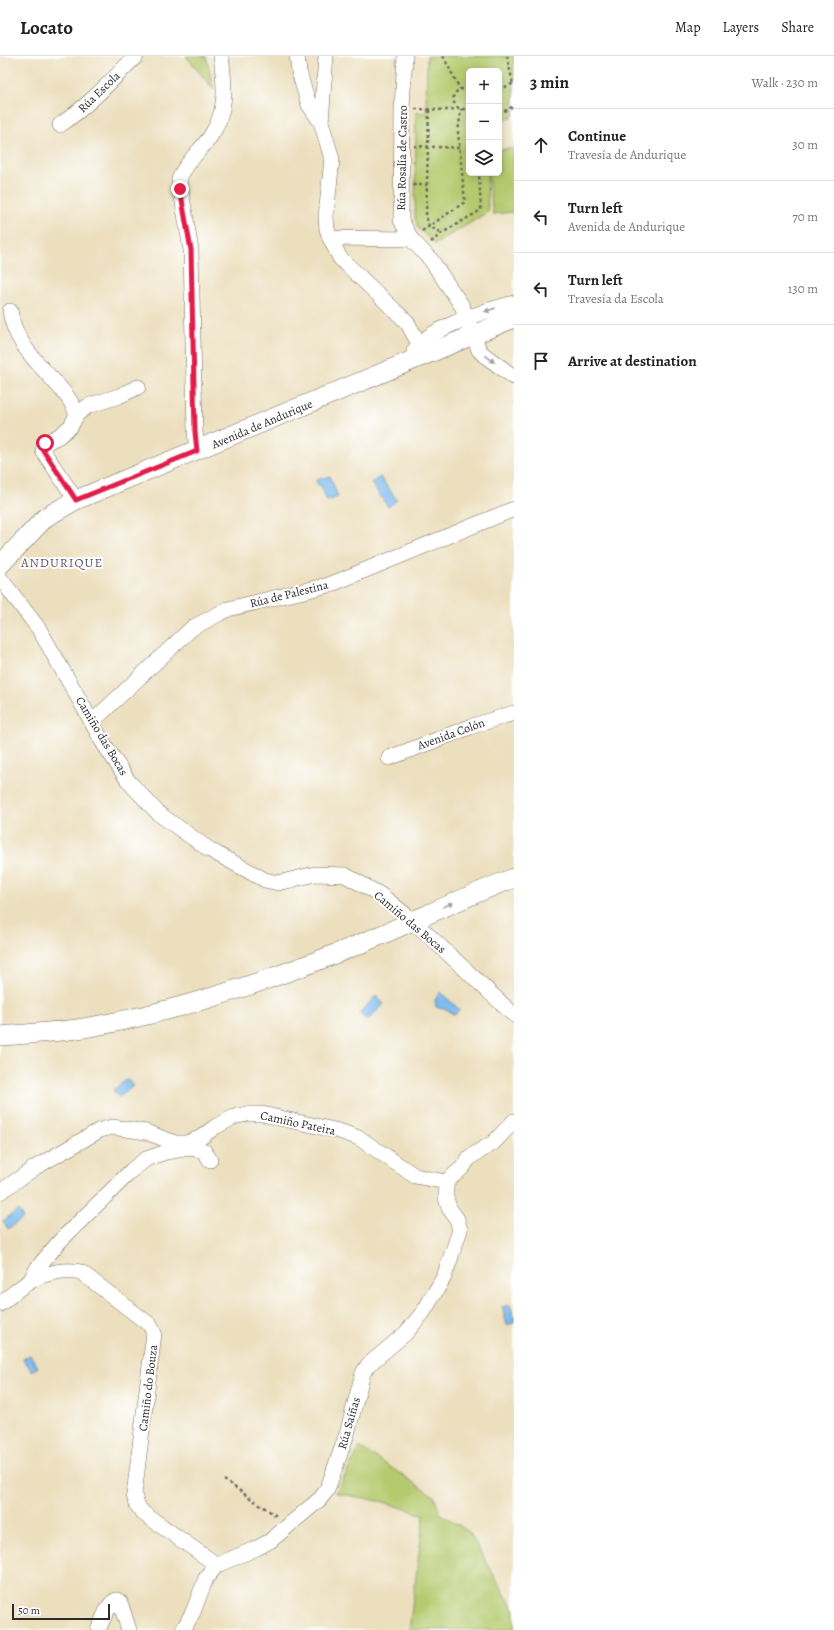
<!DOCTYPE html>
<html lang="en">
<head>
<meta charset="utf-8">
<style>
	:root { --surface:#fff; --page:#f2f2f2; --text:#222; --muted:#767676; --line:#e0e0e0 }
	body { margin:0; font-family:Alegreya,serif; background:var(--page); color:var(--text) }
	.controls { position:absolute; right:12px; top:12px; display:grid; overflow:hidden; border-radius:6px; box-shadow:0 2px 10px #0003 }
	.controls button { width:36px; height:36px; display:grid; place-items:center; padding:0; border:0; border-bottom:1px solid var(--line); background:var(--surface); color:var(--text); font:20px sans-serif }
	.scale { position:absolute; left:12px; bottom:10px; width:98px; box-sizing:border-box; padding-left:4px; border:2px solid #2b2b2b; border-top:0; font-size:11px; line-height:14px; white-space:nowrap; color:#2b2b2b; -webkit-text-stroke:3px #fff; paint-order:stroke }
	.stop { position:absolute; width:12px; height:12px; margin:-9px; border:3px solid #e11d48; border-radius:50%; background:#fff }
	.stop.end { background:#e11d48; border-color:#fff; box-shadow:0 1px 4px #0008 }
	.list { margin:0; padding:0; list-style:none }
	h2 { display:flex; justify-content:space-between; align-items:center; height:52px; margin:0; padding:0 16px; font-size:17px }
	h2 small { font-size:13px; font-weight:400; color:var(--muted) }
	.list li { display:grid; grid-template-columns:26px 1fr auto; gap:12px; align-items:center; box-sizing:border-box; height:72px; padding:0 16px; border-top:1px solid var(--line) }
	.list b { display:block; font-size:15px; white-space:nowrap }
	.list p { margin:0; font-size:13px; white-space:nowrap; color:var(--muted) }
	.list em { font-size:13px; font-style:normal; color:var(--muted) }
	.icon { flex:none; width:22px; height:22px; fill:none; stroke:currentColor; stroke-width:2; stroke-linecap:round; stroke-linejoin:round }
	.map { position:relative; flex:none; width:514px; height:1574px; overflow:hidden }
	header { display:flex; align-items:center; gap:24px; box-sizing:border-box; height:56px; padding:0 20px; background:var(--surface); border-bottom:1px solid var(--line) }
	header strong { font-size:19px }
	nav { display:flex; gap:22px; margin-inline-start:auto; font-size:14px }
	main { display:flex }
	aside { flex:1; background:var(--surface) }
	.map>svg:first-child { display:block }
	.green { fill:#b5ca6e; stroke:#707a4c }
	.water { fill:#7bbbef; stroke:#53738d }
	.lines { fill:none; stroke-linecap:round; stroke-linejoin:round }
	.minor-casing { stroke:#6f6a5e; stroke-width:16 }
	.major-casing { stroke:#6f6a5e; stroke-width:20 }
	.path { stroke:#6f6a5e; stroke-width:2.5; stroke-dasharray:3 3; stroke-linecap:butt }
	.minor { stroke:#fff; stroke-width:15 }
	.major { stroke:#fff; stroke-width:19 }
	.oneway { fill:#a0a0a0 }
	.route { stroke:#e11d48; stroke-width:5 }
	.labels { text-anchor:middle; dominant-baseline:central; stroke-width:4; stroke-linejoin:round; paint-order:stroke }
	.street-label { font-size:12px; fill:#2b2b2b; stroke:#fff }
	.neighbourhood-label { font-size:13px; letter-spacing:1px; fill:#5b5466; stroke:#fff }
</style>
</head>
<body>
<header>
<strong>Locato</strong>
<nav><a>Map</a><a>Layers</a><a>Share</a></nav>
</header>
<main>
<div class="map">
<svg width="514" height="1574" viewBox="0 0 514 1574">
	<rect width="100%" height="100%" fill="#fff"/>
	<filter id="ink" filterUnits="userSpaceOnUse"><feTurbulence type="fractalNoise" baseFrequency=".025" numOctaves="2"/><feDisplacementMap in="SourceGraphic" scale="8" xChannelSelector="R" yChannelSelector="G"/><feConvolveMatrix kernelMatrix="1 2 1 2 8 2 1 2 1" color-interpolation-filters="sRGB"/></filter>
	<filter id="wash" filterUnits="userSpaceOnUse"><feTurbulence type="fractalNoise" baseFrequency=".012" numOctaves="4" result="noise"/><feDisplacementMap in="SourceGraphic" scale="16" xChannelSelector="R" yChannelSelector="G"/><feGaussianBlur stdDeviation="0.9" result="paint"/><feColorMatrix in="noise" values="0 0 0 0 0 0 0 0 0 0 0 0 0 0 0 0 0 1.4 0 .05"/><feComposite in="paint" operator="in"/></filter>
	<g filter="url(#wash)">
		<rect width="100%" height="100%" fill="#ecdfbe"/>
		<!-- green -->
		<g class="green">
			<path d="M186,0H206L214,34Z"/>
			<path d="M427,0H514V59L499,67V15H469V117H487L488,156L435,188L418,172L415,161L416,56L426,57Z"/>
			<path d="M514,92V156L493,158L488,117H499V94Z"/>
			<path d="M360,1391L434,1440L440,1457L469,1476L514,1554V1574H409L424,1459L384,1446L336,1437Z"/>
		</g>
		<!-- water -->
		<g class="water">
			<path d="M330,420L338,441L327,445L321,429H318L316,424Z"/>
			<path d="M380,421L397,444L388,451L371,427Z"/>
			<path d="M440,936L459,953L455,959L447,954L436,951L435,944Z"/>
			<path d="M376,940L384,948L367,965L359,957Z"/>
			<path d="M128,1023L133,1030L119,1041L113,1034Z"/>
			<path d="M18,1154L23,1162L8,1173L3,1165Z"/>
			<path d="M510,1249L514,1262V1267L507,1269L502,1251Z"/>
			<path d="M30,1299L38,1311L32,1315L23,1303Z"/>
		</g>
	</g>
	<g filter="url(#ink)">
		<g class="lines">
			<!-- minor casing -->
			<g class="minor-casing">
				<g id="minor">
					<path d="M297,0L299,16L309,49L321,66"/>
					<path d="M326,0L321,66L332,103L326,160L327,173L330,182L411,183"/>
					<path d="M405,0L402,52L401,164L411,183L431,204L462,250L479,294L484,299L514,321"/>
					<path d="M60,69C89,49 111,25 136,0"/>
					<path d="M330,182L340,202L407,266L419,288"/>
					<path d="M10,255C16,293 44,311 66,339C71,345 74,352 77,358"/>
					<path d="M414,295C428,272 488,254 514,247"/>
					<path d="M197,395L195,375L191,194L179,123C186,106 200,95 210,81C228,55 225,29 221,0"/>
					<path d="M76,444L43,395L45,387L59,380L71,370L77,358L88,350L119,340L138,331"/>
					<path d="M0,522L39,573L83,650L102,685L129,726L159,758L210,794L265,824L278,827L315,818L345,819L381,839L412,864L514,959"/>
					<path d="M92,666L192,572L228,553L329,529L514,453"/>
					<path d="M389,702L470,671L514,657"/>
					<path d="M446,1126L462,1112L470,1101L493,1087L514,1065"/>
					<path d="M0,1136L36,1111L100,1074L112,1071L146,1076L175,1087H186L200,1082L215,1071L234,1061L247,1058H262L339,1075L359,1082L415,1120L446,1126"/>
					<path d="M30,1225L38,1211L60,1185L132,1114L146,1103L166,1096L189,1092L204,1095L210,1104"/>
					<path d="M0,1248C11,1240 21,1229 33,1224C47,1216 66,1213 81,1216L150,1269L154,1277L134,1439L137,1449L143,1457L217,1509"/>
					<path d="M98,1574C103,1565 107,1547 117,1544L120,1546L129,1574"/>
					<path d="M183,1574L193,1556L206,1522L217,1509L257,1492L270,1485L320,1443L327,1434L347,1378L363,1317L368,1309L406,1277L424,1255L444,1221L460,1174L457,1163L449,1152L446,1142V1126"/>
				</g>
			</g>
			<!-- major casing -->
			<g class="major-casing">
				<g id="major">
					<path d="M0,509L46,461L76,444L514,262"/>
					<path d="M0,980C28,978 57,976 84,972C174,957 266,926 350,892C405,870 458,843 514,822"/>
				</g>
			</g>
			<!-- path -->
			<g class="path">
				<path d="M443,0L460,33"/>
				<path d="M507,0L513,28"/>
				<path d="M469,34L460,33C447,40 455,58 469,52"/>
				<path d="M499,34L514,27"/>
				<path d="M415,53L449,54L458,52"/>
				<path d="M429,54L426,160L429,170L442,177"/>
				<path d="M499,58L514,50"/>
				<path d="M414,90L460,92"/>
				<path d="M413,129H427"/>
				<path d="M422,175L465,146L458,77L461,53"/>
				<path d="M431,186L442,177L481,154L479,117"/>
				<path d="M224,1424L278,1461"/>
			</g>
			<!-- minor -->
			<use href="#minor" class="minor"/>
			<!-- major -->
			<use href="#major" class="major"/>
		</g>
		<!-- one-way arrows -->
		<defs><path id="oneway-solid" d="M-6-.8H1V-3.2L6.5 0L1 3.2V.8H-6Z"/></defs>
		<g class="oneway">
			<use href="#oneway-solid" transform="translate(490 254) rotate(161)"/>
			<use href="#oneway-solid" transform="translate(490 303) rotate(37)"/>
			<use href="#oneway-solid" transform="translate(448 849) rotate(-23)"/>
		</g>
	</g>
	<g class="lines" filter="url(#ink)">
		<!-- route -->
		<path class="route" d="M45,387L43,394L76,444L197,395L195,376L191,194L180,133"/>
	</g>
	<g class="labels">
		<!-- street labels -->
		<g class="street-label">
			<text transform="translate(99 36) rotate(-44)">Rúa Escola</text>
			<text transform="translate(402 102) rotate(-89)">Rúa Rosalía de Castro</text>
			<text transform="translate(262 368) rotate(-23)">Avenida de Andurique</text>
			<text transform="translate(289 538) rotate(-14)">Rúa de Palestina</text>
			<text transform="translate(451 678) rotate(-20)">Avenida Colón</text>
			<text transform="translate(102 680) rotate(59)">Camiño das Bocas</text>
			<text transform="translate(410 866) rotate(40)">Camiño das Bocas</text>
			<text transform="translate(298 1067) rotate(12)">Camiño Pateira</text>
			<text transform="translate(148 1332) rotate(-83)">Camiño do Bouza</text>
			<text transform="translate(349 1367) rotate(-74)">Rúa Saíñas</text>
		</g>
		<!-- neighbourhood labels -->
		<g class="neighbourhood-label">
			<text x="62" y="506">ANDURIQUE</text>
		</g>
	</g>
</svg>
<div class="controls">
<button>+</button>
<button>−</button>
<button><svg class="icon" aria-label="layers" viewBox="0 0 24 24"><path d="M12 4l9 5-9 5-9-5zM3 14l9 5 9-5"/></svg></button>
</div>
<div class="scale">50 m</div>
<div class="stop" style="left:45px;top:387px"></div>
<div class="stop end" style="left:180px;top:133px"></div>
</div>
<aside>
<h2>3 min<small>Walk · 230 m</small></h2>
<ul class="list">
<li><svg class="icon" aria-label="ahead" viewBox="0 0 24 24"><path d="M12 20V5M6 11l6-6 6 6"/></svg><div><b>Continue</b><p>Travesía de Andurique</p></div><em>30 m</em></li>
<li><svg class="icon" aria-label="left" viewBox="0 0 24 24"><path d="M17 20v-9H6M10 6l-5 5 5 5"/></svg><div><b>Turn left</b><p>Avenida de Andurique</p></div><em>70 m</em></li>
<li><svg class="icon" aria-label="left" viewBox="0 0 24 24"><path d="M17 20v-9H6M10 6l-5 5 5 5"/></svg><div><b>Turn left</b><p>Travesía da Escola</p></div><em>130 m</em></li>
<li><svg class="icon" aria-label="arrive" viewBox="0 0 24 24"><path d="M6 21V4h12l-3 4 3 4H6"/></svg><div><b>Arrive at destination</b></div></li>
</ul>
</aside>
</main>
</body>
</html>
